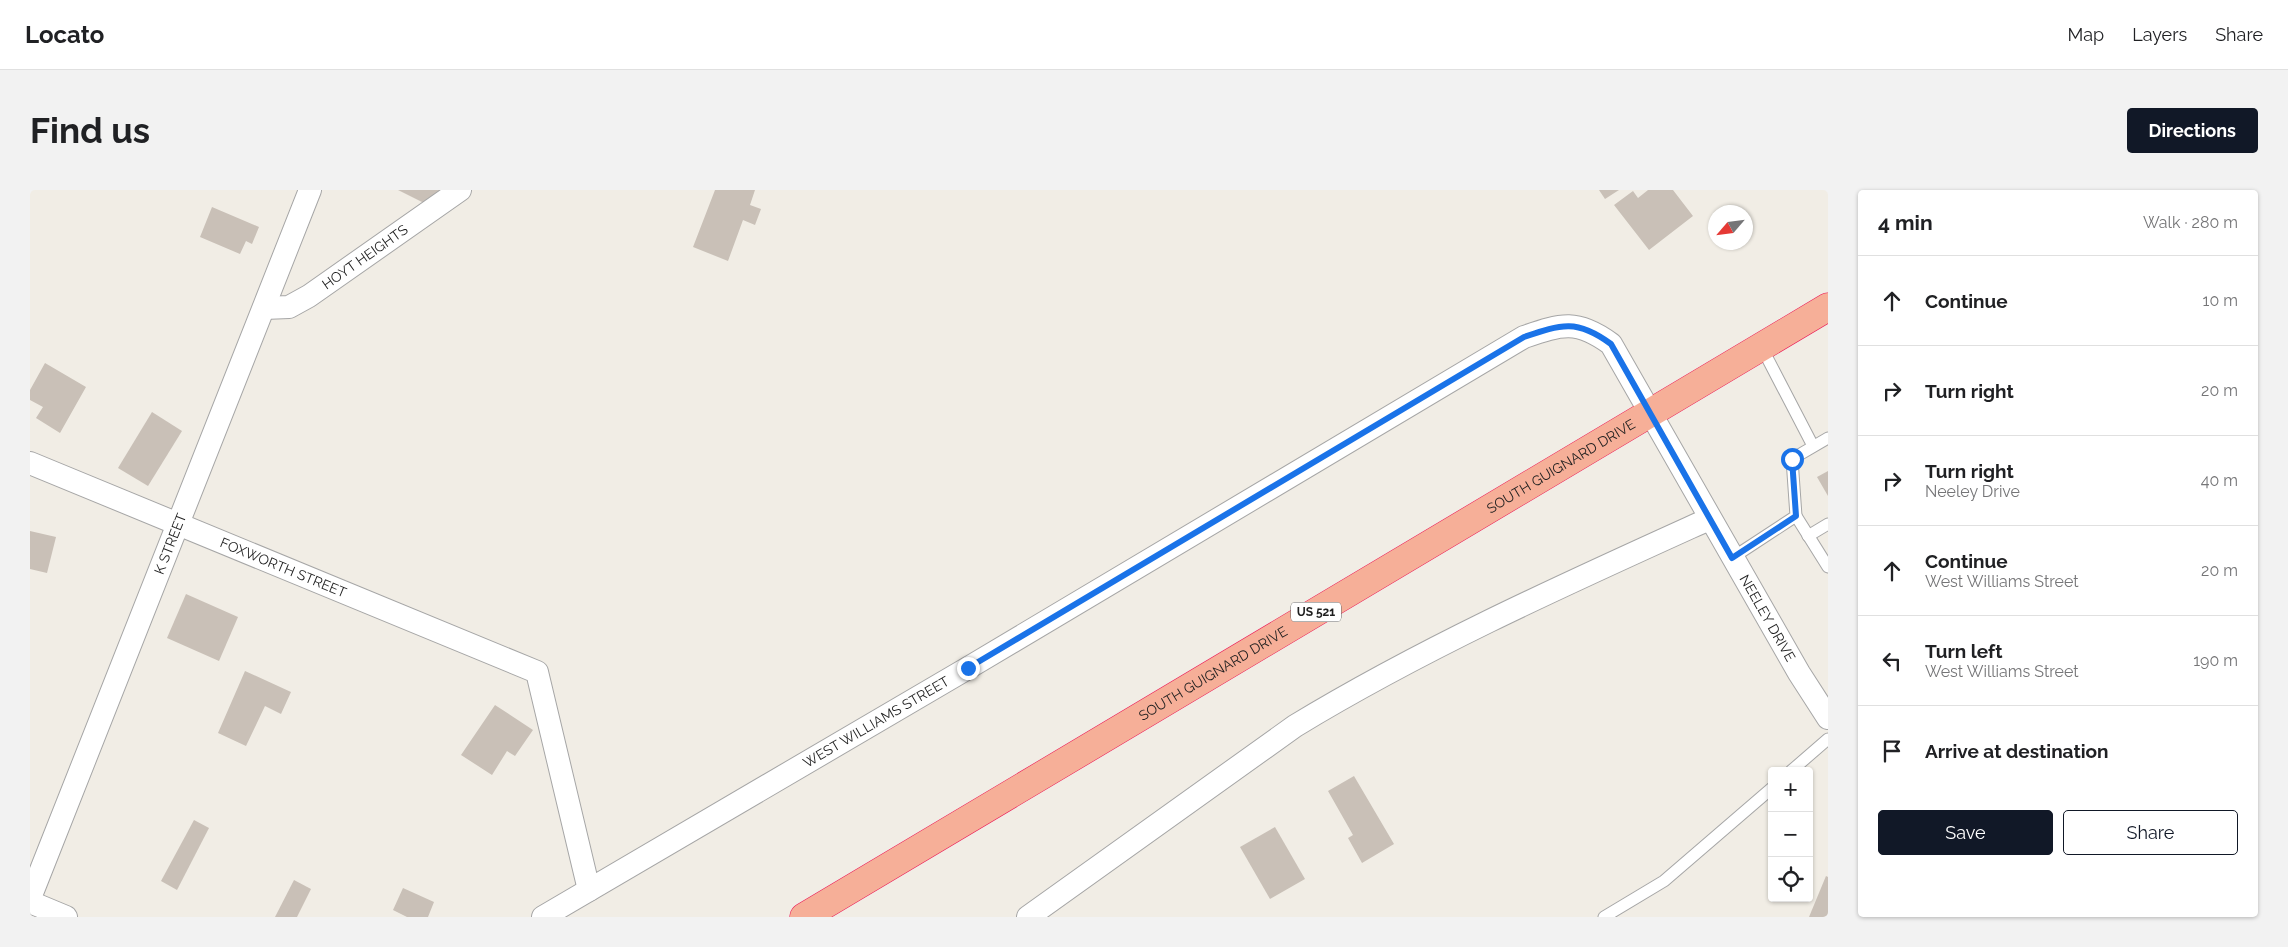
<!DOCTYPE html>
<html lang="en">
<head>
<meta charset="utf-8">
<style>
	:root { --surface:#fff; --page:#f2f2f2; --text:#202124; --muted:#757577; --line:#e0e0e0; --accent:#111827 }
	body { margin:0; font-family:Raleway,sans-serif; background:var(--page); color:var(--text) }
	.controls { position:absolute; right:15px; bottom:15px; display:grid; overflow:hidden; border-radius:5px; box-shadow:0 1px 4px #0004 }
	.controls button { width:45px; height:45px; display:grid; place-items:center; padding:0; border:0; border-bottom:1px solid var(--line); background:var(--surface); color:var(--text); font:25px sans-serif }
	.compass { position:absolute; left:1678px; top:15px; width:45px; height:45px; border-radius:50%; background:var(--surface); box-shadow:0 1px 4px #0004; rotate:242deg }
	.stop { position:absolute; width:15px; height:15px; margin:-11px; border:4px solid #1a73e8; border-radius:50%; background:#fff }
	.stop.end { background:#1a73e8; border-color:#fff; box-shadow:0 1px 5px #0008 }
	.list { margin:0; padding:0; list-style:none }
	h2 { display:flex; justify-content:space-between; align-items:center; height:65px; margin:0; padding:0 20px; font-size:21px }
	h2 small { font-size:16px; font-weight:400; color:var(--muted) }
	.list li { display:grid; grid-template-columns:32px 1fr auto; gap:15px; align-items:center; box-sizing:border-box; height:90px; padding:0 20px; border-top:1px solid var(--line) }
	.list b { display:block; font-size:19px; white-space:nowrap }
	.list p { margin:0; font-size:16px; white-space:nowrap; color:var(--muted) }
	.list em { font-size:16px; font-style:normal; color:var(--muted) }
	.actions { display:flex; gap:10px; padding:15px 20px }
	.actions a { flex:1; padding:11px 0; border:1px solid var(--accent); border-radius:5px; text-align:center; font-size:18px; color:var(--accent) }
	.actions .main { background:var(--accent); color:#fff }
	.icon { flex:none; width:28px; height:28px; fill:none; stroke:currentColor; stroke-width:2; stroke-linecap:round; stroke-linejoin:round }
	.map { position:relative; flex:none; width:1798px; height:727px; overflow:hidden; border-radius:5px }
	header { display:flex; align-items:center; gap:30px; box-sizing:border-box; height:70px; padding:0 25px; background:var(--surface); border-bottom:1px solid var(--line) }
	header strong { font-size:24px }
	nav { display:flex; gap:28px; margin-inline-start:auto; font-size:18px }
	.intro { display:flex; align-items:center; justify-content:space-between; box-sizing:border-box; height:120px; padding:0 30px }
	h1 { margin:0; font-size:35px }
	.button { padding:12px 22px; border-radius:5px; background:var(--accent); color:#fff; font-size:18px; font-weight:700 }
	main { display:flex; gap:30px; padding:0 30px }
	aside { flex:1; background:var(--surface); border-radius:5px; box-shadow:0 1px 4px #0004 }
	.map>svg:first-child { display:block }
	.building { fill:#c9c0b7 }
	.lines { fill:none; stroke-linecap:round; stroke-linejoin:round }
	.service-casing { stroke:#a6a6a6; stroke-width:13 }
	.minor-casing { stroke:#a6a6a6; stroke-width:24 }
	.trunk-casing { stroke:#ea1756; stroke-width:29 }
	.service { stroke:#fff; stroke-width:11 }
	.minor { stroke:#fff; stroke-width:22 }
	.trunk { stroke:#f6af98; stroke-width:28 }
	.route { stroke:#1a73e8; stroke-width:6 }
	.labels { text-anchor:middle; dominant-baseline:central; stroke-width:4; stroke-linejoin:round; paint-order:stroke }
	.shield { fill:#fff; stroke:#626262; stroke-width:1 }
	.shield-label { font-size:12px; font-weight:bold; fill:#1f1f1f }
	.street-label { font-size:14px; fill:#1f1f1f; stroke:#fff }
</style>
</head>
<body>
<header>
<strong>Locato</strong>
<nav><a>Map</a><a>Layers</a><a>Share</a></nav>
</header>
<div class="intro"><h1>Find us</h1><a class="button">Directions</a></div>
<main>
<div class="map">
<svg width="1798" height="727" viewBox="0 0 1798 727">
	<rect width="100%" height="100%" fill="#f1ede5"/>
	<!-- building -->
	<g class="building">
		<path d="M368,0H413L404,18Z"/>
		<path d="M685,0H725L720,15L731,19L725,35L713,30L698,71L663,57Z"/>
		<path d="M1569,0H1589L1575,9Z"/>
		<path d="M1618,0H1643L1663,26L1619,60L1584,15L1603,1L1608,8Z"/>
		<path d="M182,17L229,37L222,54L216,51L210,64L170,47Z"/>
		<path d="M15,173L56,197L30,243L6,228L13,217L0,210V200Z"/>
		<path d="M122,222L152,241L118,296L88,278Z"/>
		<path d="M1798,281V306L1787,287Z"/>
		<path d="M0,341L26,347L17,383L0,379Z"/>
		<path d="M156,404L208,427L189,471L137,448Z"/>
		<path d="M215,481L261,502L251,524L235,516L216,556L188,543Z"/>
		<path d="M465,515L503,540L485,566L477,561L462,585L431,565Z"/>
		<path d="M1324,586L1364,654L1332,673L1318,648L1323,645L1298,601Z"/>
		<path d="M164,630L179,638L147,700L131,691Z"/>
		<path d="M1245,637L1275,689L1240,709L1210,657Z"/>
		<path d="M1796,686L1798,687V727H1779Z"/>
		<path d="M264,690L281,699L267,727H245Z"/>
		<path d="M373,698L404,712L398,727H377L363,720Z"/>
	</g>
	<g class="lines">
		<!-- service casing -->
		<g class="service-casing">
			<g id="service">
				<path d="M1731,156L1783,256"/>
				<path d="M1766,326L1798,377"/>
				<path d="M1778,346L1798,334"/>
				<path d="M1702,368L1766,326L1762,269L1798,248"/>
				<path d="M1761,581L1798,549"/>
				<path d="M1574,727L1634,691L1742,598"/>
			</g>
		</g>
		<!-- minor casing -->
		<g class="minor-casing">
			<g id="minor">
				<path id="s1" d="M234,118L259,117L279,106L430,0"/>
				<path id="s2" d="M0,273L507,482L559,700"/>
				<path id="s3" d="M0,708L280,0"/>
				<path d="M0,712L36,727"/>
				<path id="s4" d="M513,727L938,478L1494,147C1532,134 1547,129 1581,154L1769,483L1798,528"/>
				<path d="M998,727L1265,536C1397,456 1538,393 1679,329"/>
			</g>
		</g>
		<!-- trunk casing -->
		<g class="trunk-casing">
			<g id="trunk">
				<path id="s5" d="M774,727L1798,117"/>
			</g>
		</g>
		<!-- service -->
		<use href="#service" class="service"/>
		<!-- minor -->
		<use href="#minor" class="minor"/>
		<!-- trunk -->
		<use href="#trunk" class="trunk"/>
	</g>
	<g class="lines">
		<!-- route -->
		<path class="route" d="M938,478L1494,147C1532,134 1547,129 1581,154L1702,368L1766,326L1762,269"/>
	</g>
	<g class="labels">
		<!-- shield labels -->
		<rect class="shield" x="1261" y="412.5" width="50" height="19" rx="4"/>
		<g class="shield-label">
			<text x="1286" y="422">US 521</text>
		</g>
		<!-- street labels -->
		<g class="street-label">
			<text stroke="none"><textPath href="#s1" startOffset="116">HOYT HEIGHTS</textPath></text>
			<text stroke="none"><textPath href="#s5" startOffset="881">SOUTH GUIGNARD DRIVE</textPath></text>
			<text stroke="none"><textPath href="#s3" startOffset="381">K STREET</textPath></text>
			<text stroke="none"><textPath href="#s2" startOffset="274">FOXWORTH STREET</textPath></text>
			<text stroke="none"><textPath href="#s4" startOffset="1548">NEELEY DRIVE</textPath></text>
			<text stroke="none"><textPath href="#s5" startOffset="476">SOUTH GUIGNARD DRIVE</textPath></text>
			<text stroke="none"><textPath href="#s4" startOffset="386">WEST WILLIAMS STREET</textPath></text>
		</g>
	</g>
</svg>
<div class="controls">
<button>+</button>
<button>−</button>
<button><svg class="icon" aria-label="locate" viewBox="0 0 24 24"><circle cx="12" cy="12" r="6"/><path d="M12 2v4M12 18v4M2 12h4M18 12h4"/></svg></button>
</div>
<svg class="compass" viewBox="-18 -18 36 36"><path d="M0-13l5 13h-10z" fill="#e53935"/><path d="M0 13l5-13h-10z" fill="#757577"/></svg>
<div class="stop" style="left:1762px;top:269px"></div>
<div class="stop end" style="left:938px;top:478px"></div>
</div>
<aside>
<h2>4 min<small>Walk · 280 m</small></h2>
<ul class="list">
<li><svg class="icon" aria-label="ahead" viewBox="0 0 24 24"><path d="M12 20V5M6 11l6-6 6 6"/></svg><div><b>Continue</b></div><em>10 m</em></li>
<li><svg class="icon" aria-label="right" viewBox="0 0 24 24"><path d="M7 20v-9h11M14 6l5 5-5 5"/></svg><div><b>Turn right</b></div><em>20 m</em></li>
<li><svg class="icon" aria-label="right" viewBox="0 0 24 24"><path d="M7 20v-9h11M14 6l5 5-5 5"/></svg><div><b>Turn right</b><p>Neeley Drive</p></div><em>40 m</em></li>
<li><svg class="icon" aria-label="ahead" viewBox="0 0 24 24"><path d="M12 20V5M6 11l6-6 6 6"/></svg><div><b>Continue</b><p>West Williams Street</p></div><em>20 m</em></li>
<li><svg class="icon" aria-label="left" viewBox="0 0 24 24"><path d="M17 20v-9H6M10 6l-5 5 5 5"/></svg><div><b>Turn left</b><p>West Williams Street</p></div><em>190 m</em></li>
<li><svg class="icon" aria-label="arrive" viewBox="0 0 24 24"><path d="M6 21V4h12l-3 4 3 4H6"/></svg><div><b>Arrive at destination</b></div></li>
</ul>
<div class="actions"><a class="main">Save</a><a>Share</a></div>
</aside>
</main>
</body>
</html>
